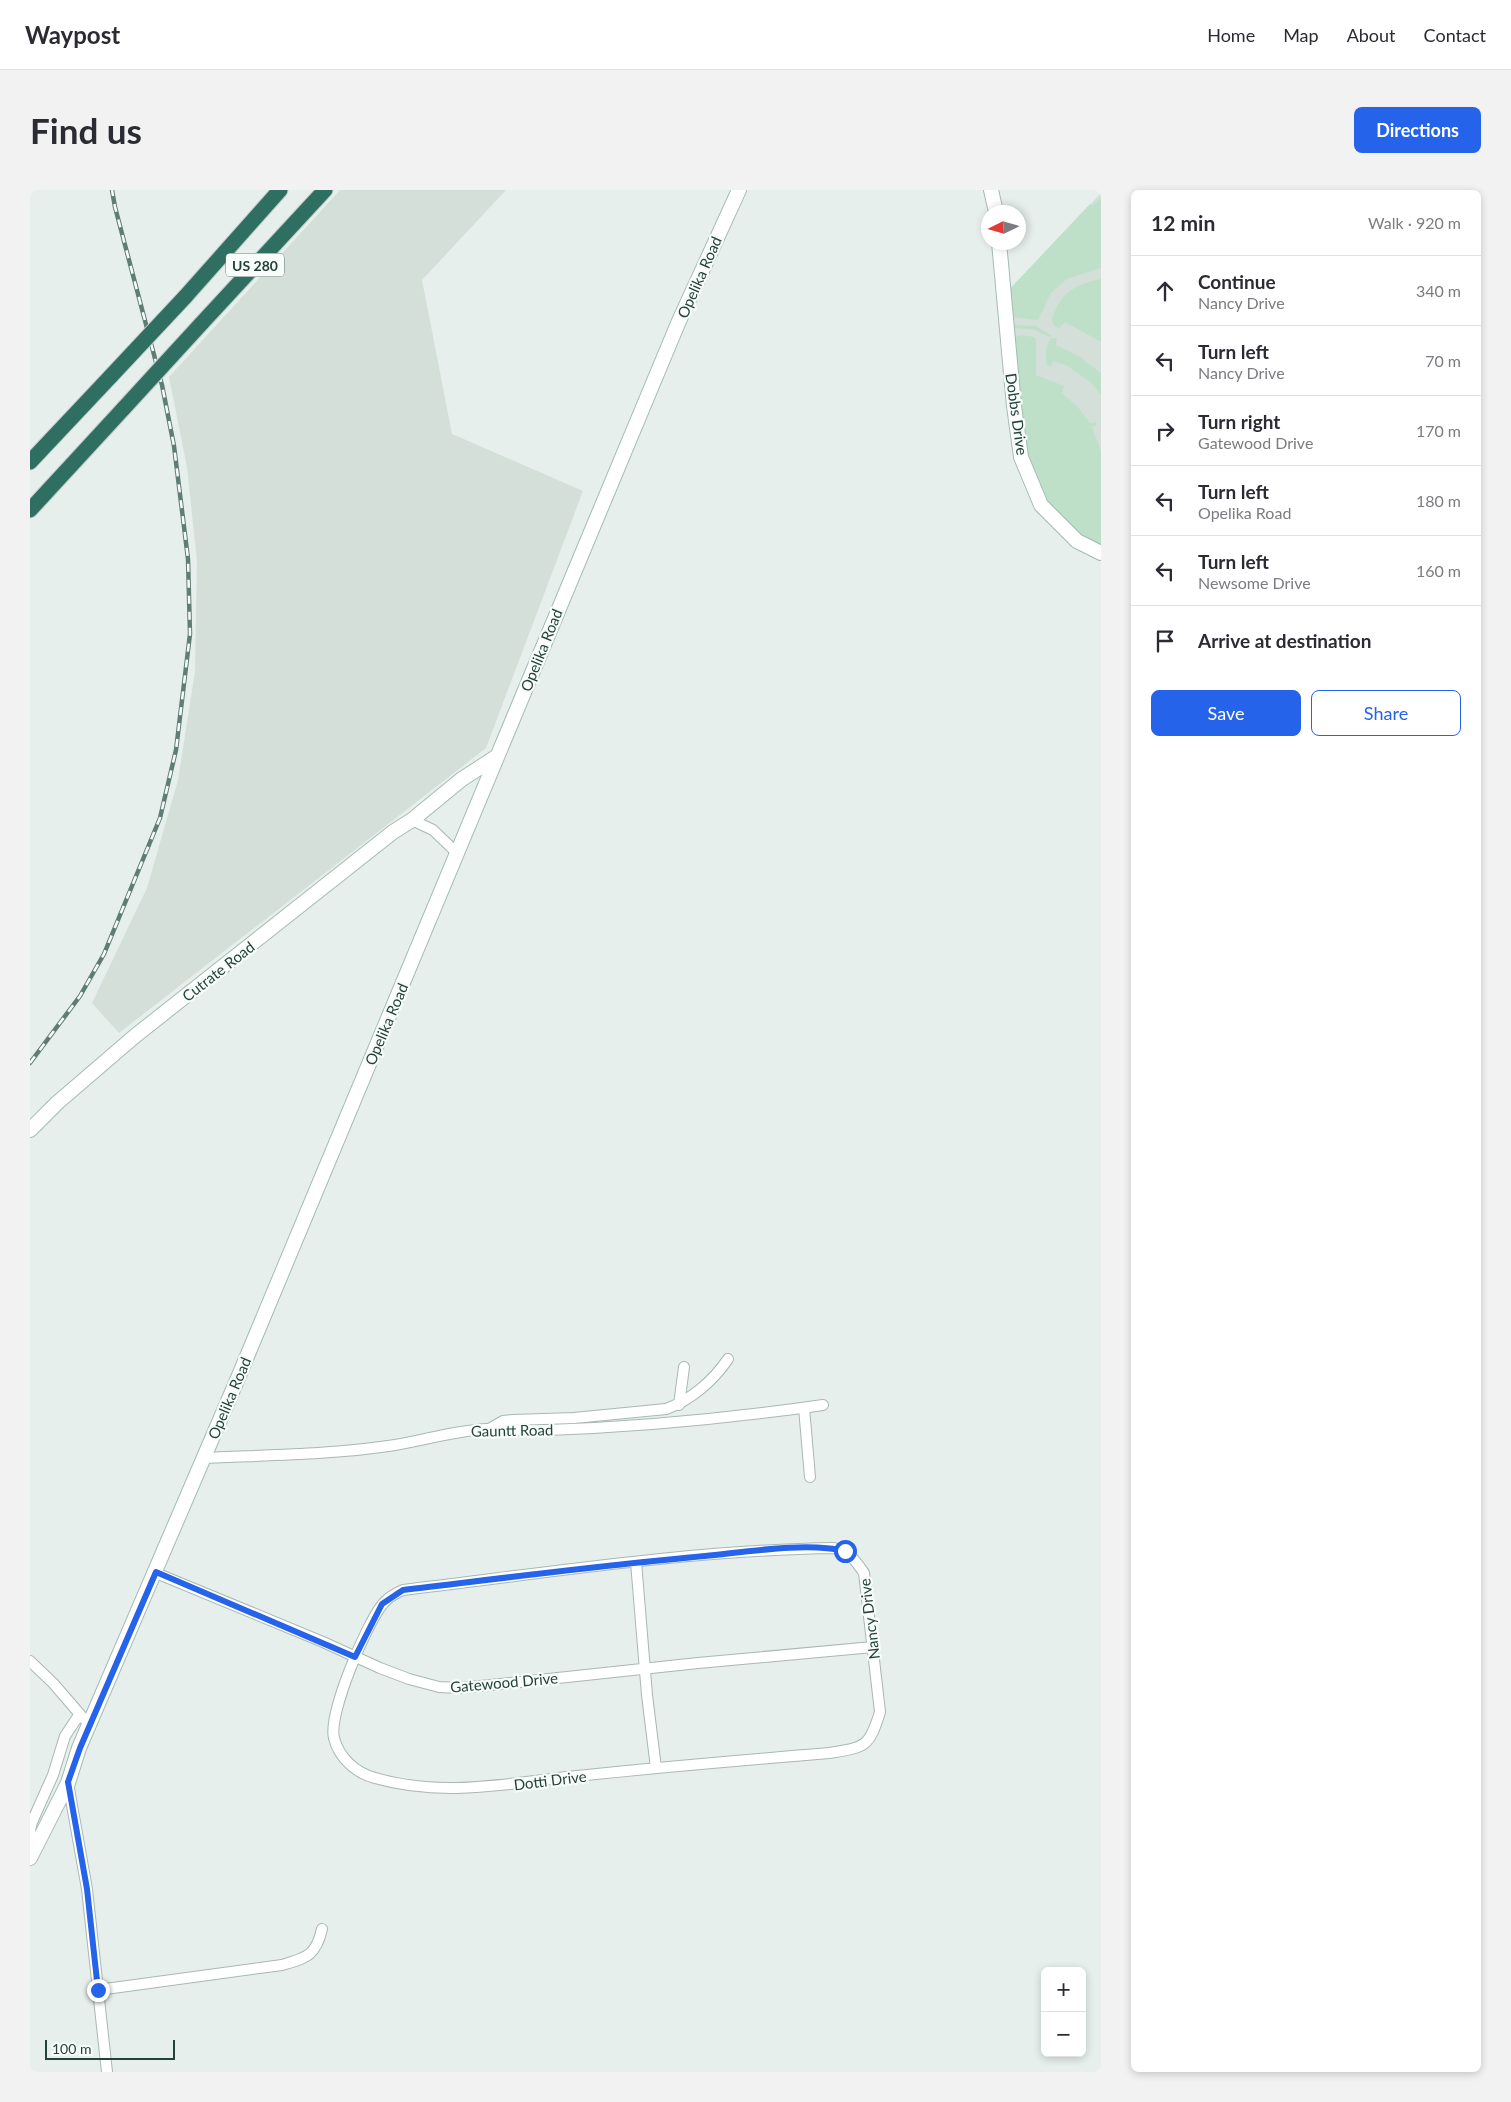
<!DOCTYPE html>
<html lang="en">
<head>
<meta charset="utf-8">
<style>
	:root { --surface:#fff; --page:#f2f2f3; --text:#2b2b33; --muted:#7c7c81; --line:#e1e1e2; --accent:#2563eb }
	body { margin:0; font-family:Lato,sans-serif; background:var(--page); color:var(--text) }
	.controls { position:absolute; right:15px; bottom:15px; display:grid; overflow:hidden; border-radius:8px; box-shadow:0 2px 8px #0003 }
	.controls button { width:45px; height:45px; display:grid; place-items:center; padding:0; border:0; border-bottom:1px solid var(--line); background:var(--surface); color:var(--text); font:25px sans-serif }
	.compass { position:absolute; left:951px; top:15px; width:45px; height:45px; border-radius:50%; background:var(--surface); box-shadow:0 2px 8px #0003; rotate:265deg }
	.scale { position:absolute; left:15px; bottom:12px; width:130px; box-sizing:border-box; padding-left:5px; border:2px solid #24423a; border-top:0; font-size:14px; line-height:18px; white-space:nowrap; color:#24423a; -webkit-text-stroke:4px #f7fbf9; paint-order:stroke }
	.stop { position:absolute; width:15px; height:15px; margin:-11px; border:4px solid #2563eb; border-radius:50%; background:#fff }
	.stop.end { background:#2563eb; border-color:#fff; box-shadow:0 1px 5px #0008 }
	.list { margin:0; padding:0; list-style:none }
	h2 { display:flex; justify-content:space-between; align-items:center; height:65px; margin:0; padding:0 20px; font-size:21px }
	h2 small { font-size:16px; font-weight:400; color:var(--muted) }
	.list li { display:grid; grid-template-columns:32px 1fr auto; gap:15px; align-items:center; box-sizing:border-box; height:70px; padding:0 20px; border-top:1px solid var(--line) }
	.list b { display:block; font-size:19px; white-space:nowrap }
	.list p { margin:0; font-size:16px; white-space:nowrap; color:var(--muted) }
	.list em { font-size:16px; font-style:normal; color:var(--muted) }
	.actions { display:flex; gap:10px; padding:15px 20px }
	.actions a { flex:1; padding:11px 0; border:1px solid var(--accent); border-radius:8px; text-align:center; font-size:18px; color:var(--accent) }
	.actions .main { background:var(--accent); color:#fff }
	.icon { flex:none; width:28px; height:28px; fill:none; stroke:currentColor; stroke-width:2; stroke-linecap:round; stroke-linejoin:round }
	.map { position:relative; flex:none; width:1071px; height:1882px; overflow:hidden; border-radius:8px }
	header { display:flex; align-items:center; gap:30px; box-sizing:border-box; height:70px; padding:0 25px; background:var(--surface); border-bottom:1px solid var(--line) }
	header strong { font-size:24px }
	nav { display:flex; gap:28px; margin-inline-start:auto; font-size:18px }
	.intro { display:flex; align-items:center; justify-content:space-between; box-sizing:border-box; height:120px; padding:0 30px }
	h1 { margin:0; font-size:35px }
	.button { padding:12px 22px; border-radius:8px; background:var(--accent); color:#fff; font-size:18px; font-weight:700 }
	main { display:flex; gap:30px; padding:0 30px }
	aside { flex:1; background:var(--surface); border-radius:8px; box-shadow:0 2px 8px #0003 }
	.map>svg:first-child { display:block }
	.built { fill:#d4dfda }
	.green { fill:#bfe0c8 }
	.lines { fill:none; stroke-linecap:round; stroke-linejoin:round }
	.street-casing { stroke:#a8b8b2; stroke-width:12 }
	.secondary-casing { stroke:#a4bbb3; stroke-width:16 }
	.highway-casing { stroke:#c2cac8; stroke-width:17 }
	.street { stroke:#fff; stroke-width:10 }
	.secondary { stroke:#fff; stroke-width:14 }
	.highway { stroke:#2f6f62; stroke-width:15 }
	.rail-casing { stroke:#5f7d75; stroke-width:4.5 }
	.rail { stroke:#f7fbf9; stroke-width:2.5; stroke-dasharray:8; stroke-linecap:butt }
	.highway-bridge-casing { stroke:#c2cac8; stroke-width:17; stroke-linecap:butt }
	.highway-bridge { stroke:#2f6f62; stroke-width:15 }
	.route { stroke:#2563eb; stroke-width:6 }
	.labels { text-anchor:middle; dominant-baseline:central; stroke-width:4.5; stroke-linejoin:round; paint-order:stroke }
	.shield { fill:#f7fbf9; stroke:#637a73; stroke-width:1 }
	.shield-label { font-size:14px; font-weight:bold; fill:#24423a }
	.street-label { font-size:15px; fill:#24423a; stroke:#f7fbf9 }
</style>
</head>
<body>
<header>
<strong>Waypost</strong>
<nav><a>Home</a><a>Map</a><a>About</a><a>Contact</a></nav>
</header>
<div class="intro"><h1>Find us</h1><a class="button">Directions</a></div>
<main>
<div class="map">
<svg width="1071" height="1882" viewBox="0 0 1071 1882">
	<rect width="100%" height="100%" fill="#e6efeb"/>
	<!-- built -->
	<g class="built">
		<path d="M310,0H476L392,90L422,244L553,301L456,558L89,843L62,813L117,698L148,590L165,481L167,371L157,277L139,187Z"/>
		<path d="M1071,3V361L1015,314L975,104Z"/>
	</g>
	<!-- green -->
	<g class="green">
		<path d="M1071,8V78L1037,89L1021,103L1008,130L982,127L977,102L1060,14L1062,16Z"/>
		<path d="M1071,89V152L1035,132L1029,138L1024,136C1021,131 1022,127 1025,121C1033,100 1051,93 1071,89Z"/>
		<path d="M983,135L1006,136L1022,146L1019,147L1005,140L984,138Z"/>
		<path d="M990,145L1004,147L1006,149V185L1034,196L1032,203L1048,217L1060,233L1066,232V235L1062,237L1071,261V360L1059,354L1014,311L995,268L984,147Z"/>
		<path d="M1021,148H1027L1026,155L1050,167L1071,183V205L1062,194L1038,176L1023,171L1021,176H1017C1015,168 1015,155 1021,148Z"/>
	</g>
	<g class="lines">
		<!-- street casing -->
		<g class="street-casing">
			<g id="street">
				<path d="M382,630L403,640L427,663"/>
				<path d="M649,1215L654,1177"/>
				<path d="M774,1218L780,1287"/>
				<path d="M459,1239L473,1231L483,1230L544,1228L636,1219C661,1210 683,1191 698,1169"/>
				<path d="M172,1268C236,1265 301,1265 365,1255C396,1250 426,1240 458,1239C478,1239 498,1241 518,1240C610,1237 702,1228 793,1215"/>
				<path d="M804,1358C820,1362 825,1370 834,1383L850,1522C839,1558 835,1557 799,1563C715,1570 631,1577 547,1586C478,1593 415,1608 345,1588C326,1583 309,1568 304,1548C298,1524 336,1435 352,1415C357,1408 366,1403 373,1400C516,1383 660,1360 804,1358Z"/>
				<path d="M606,1372L617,1505L626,1578"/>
				<path d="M126,1383L293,1452L350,1478L379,1489L409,1497L430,1498L481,1493L668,1473L843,1457"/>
				<path d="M0,1471L23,1493L54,1529"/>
				<path d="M38,1593L57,1699L77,1882"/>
				<path d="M4,1661L0,1640L2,1632L23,1585L35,1546L49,1525"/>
				<path d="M68,1800L252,1775C276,1768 286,1766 292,1739"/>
			</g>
		</g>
		<!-- secondary casing -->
		<g class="secondary-casing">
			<g id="secondary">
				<path d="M961,0L966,22"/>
				<path d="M969,52L984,216L991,267L1011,315L1047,351L1071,363"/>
				<path d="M0,940L27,913L105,846L363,642L382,630L432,589L466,567"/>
				<path d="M0,1668L38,1593L49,1558L208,1188L649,131L709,0"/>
			</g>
		</g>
		<!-- highway casing -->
		<g class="highway-casing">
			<g id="highway">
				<path d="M155,107L250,0"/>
				<path d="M171,134L295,0"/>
				<path d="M0,272L81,186"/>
				<path d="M0,320L94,218"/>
			</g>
		</g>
		<!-- street -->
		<use href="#street" class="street"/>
		<!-- secondary -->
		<use href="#secondary" class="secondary"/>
		<!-- highway -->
		<use href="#highway" class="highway"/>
		<!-- rail casing -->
		<g class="rail-casing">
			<path id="rail" d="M0,873L50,806L74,764L130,628L146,560L160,444L158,369L144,256L132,195L85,17L82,0"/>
		</g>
		<!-- rail -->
		<use href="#rail" class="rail"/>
		<!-- highway-bridge casing -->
		<g class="highway-bridge-casing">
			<g id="highway-bridge">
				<path d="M81,186L155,107"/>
				<path d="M94,218L171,134"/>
			</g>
		</g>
		<!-- highway-bridge -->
		<use href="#highway-bridge" class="highway-bridge"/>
	</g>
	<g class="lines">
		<!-- route -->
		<path class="route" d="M68,1800L57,1699L38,1592L50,1558L126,1382L325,1467L352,1414L373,1400C474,1388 574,1375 675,1366C716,1362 776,1352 815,1361"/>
	</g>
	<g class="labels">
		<!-- shield labels -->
		<rect class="shield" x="196" y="63.5" width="58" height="23" rx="4"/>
		<g class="shield-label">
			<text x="225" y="75">US 280</text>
		</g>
		<!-- street labels -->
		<g class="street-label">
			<text transform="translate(669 87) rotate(-66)">Opelika Road</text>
			<text transform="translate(987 224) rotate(82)">Dobbs Drive</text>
			<text transform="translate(511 460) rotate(-68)">Opelika Road</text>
			<text transform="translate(188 781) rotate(-38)">Cutrate Road</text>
			<text transform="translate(356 834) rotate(-67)">Opelika Road</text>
			<text transform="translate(199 1208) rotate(-67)">Opelika Road</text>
			<text transform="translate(482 1240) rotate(-1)">Gauntt Road</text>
			<text transform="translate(839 1429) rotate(-97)">Nancy Drive</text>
			<text transform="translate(474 1492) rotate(-5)">Gatewood Drive</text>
			<text transform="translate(520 1590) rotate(-7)">Dotti Drive</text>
		</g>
	</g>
</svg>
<div class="controls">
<button>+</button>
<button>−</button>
</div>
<svg class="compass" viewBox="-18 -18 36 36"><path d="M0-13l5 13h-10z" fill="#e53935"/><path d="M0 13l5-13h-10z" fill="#7c7c81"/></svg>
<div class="scale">100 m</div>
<div class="stop" style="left:815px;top:1361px"></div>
<div class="stop end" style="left:68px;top:1800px"></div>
</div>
<aside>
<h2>12 min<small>Walk · 920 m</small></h2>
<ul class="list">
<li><svg class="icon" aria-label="ahead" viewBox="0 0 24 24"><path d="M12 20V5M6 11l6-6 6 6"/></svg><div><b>Continue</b><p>Nancy Drive</p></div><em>340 m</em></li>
<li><svg class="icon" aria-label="left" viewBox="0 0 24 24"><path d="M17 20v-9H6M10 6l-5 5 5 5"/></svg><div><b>Turn left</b><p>Nancy Drive</p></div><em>70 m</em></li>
<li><svg class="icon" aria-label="right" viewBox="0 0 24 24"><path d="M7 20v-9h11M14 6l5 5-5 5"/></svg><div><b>Turn right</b><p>Gatewood Drive</p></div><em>170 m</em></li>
<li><svg class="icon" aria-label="left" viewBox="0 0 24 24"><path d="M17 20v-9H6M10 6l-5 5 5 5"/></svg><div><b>Turn left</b><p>Opelika Road</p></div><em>180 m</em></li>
<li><svg class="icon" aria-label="left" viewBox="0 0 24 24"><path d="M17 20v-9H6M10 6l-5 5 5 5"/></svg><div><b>Turn left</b><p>Newsome Drive</p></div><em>160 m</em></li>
<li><svg class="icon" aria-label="arrive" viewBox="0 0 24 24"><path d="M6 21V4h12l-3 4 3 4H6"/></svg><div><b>Arrive at destination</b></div></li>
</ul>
<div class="actions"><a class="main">Save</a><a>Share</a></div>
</aside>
</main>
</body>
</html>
